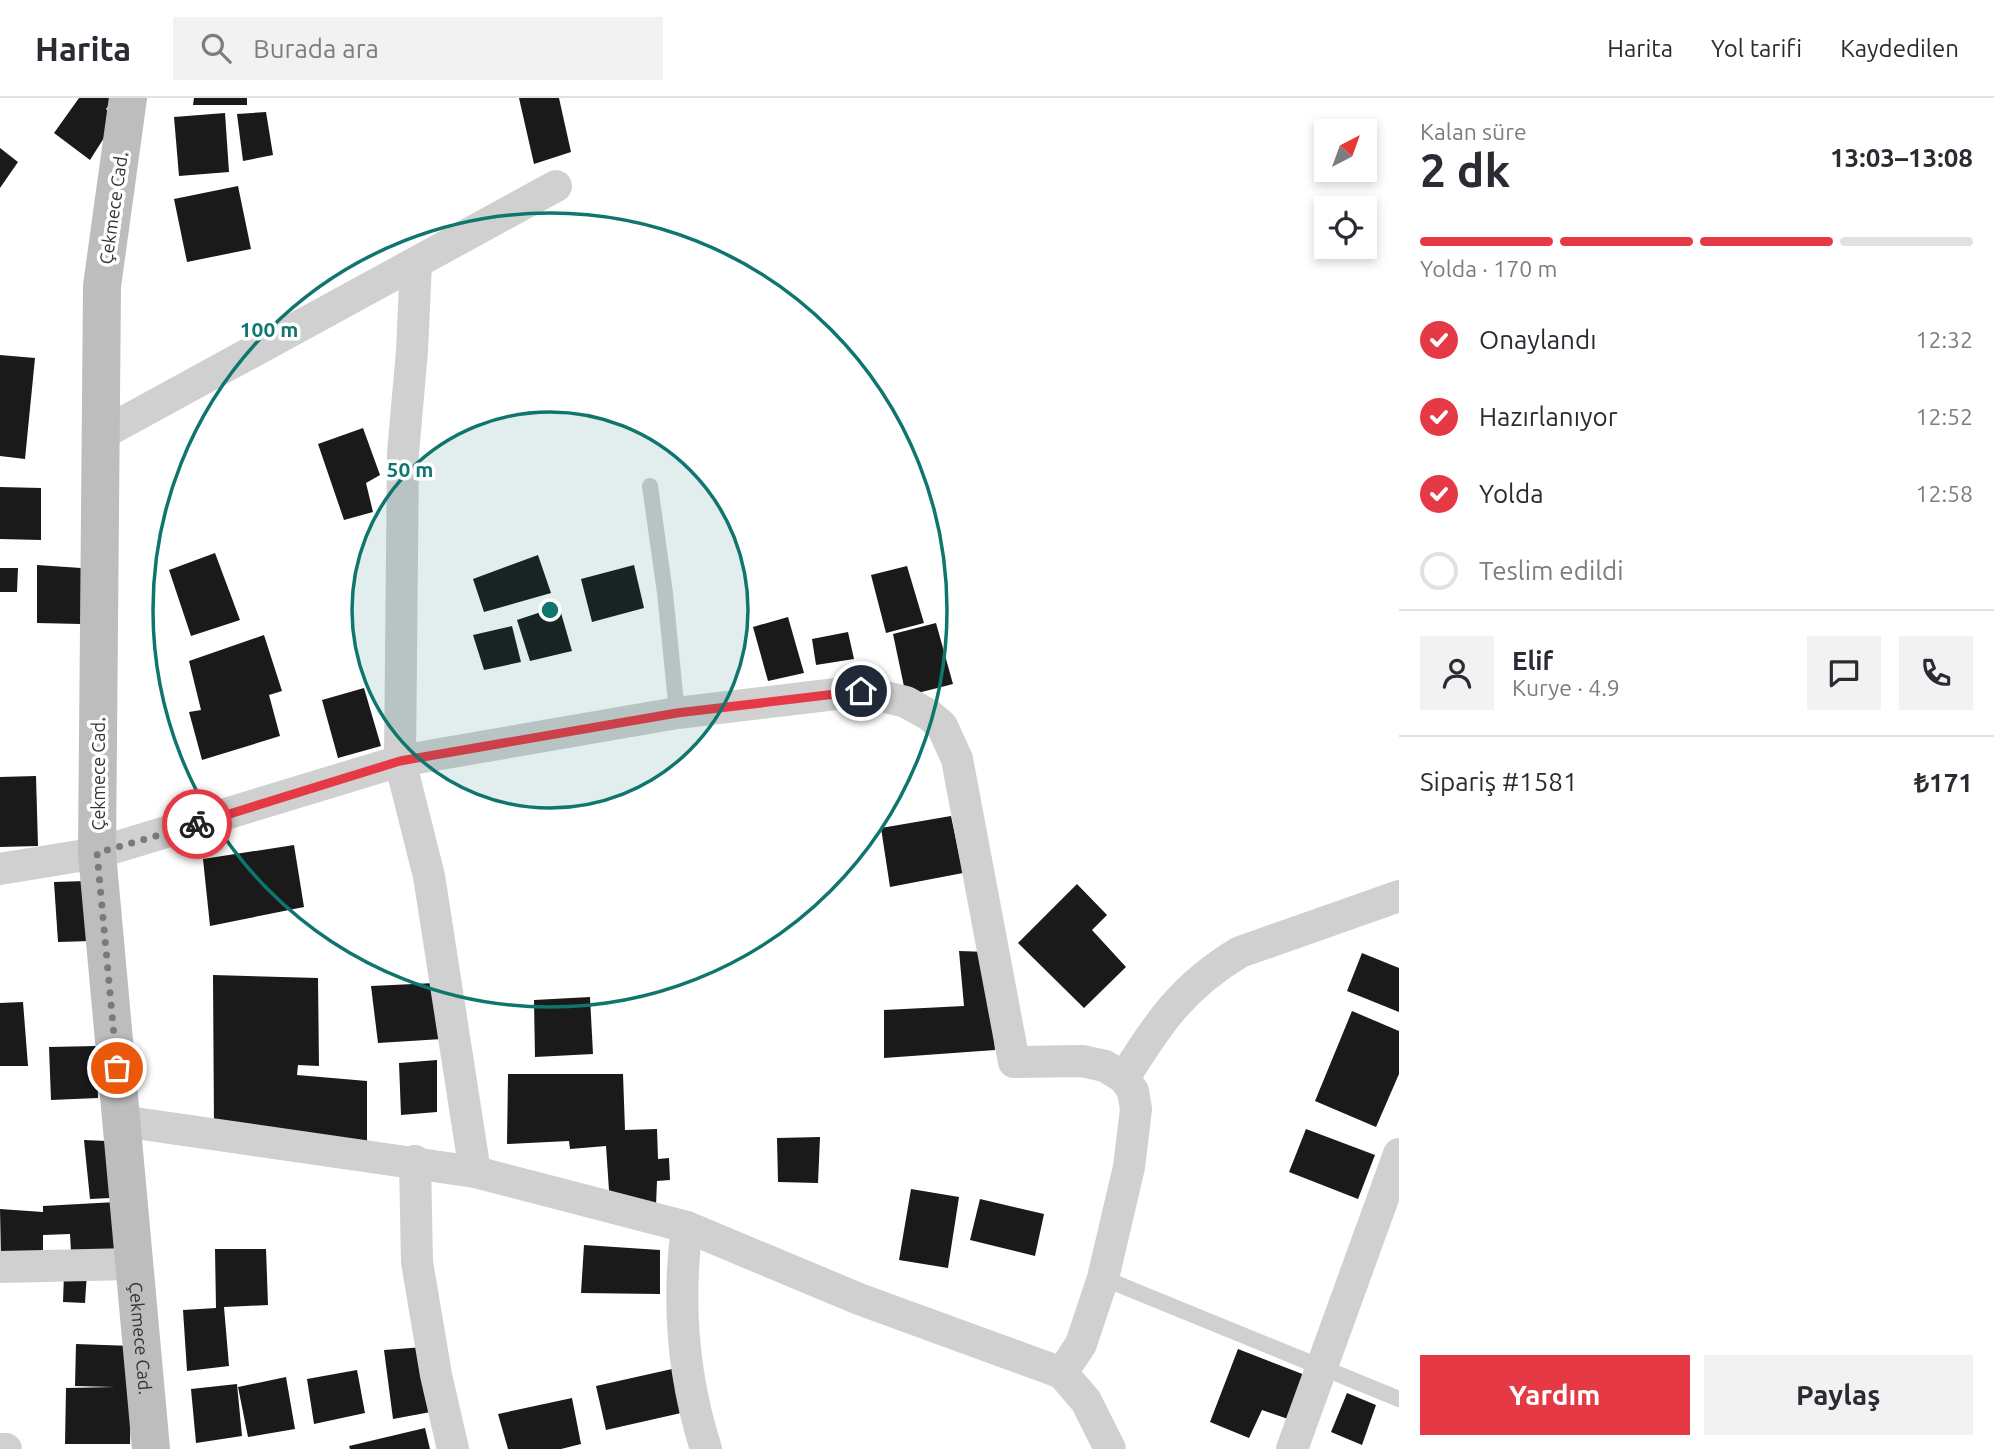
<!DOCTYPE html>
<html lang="tr">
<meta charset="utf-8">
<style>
body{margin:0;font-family:Ubuntu,sans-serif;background:#f2f2f3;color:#2b2b33;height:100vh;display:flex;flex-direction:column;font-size:26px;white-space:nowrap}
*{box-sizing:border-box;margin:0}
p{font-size:23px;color:#7c7c81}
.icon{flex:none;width:38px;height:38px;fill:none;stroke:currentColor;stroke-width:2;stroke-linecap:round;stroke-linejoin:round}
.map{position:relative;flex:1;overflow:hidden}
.side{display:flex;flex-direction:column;background:#fff;width:595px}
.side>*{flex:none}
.needle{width:46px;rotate:41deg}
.fabs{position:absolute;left:1314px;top:21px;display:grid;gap:14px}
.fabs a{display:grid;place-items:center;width:63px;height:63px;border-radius:0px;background:#fff;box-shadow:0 4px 10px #0003;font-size:35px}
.pin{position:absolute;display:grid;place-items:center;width:60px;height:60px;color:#fff;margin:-30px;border:4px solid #fff;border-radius:50%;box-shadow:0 2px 7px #0007}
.courier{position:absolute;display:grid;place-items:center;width:70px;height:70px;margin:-35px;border:5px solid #e63946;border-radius:50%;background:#fff;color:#222;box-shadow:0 2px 9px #0007}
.overview em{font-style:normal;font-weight:700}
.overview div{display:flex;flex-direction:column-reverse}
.overview{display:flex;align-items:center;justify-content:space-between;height:119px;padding:0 21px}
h1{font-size:46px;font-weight:700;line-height:52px}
.bar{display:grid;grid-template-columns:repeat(4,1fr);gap:10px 7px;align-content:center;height:84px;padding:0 21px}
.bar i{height:9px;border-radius:5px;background:#e1e1e2}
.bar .active{background:#e63946}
.bar p{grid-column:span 4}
.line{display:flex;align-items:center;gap:18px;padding:0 21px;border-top:2px solid #e1e1e2}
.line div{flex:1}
.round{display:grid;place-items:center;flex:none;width:74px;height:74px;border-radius:0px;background:#f2f2f3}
ol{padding:0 21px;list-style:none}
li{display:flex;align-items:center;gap:21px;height:77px}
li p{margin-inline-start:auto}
li .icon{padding:7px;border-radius:50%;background:#e63946;color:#fff;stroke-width:4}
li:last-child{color:#7c7c81}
li i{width:38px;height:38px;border:4px solid #e1e1e2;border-radius:50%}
.primary-button{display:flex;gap:14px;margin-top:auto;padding:14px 21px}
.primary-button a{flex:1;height:80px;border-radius:0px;background:#e63946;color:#fff;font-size:28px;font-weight:700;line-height:80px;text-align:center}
.primary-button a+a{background:#f2f2f3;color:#2b2b33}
header{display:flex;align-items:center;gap:42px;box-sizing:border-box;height:98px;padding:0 35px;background:#fff;border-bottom:2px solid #e1e1e2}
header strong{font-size:33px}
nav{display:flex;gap:38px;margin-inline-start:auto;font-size:24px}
.search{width:490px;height:63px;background:#f2f2f3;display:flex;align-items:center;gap:18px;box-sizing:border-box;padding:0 24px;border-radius:0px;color:#7c7c81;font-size:26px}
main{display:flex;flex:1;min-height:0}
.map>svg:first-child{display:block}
</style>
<header>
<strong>Harita</strong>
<div class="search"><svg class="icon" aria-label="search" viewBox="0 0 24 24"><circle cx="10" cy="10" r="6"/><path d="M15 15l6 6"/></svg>Burada ara</div>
<nav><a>Harita</a><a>Yol tarifi</a><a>Kaydedilen</a></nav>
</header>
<main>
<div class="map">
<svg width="1399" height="1351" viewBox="0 0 1399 1351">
<rect width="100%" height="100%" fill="#fff"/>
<!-- building -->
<g fill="#1a1a1a">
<polygon points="79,0 114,0 106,11 116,21 90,62 54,35"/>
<polygon points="194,0 247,0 247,7 193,7"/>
<polygon points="519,0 559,0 571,54 534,66"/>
<polygon points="266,14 273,57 243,63 237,16"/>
<polygon points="225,15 229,74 179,78 174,19"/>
<polygon points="0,50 18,64 0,90"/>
<polygon points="238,88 251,151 187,164 174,101"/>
<polygon points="0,257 35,260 25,361 0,358"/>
<polygon points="363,330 380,377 366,385 373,414 344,422 318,346"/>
<polygon points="0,389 41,390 41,442 0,441"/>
<polygon points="215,455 240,522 191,538 169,472"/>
<polygon points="538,457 551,495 484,514 473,481"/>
<polygon points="37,467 81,470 81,526 37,525"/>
<polygon points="634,467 644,510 592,524 581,481"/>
<polygon points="907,468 924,525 886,535 871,477"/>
<polygon points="0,470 18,470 17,494 0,494"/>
<polygon points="559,508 572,553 530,563 517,522"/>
<polygon points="788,519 804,575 768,583 753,529"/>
<polygon points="936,525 953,586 906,598 893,536"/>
<polygon points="512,528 521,564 484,572 473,537"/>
<polygon points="848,534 854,561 816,567 812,541"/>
<polygon points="264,537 282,593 269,597 280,638 202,662 189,614 201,612 189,563"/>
<polygon points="364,590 381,648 338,660 322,602"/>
<polygon points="36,678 38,748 0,749 0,679"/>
<polygon points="951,718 963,775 890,789 881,730"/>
<polygon points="294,747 304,809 210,828 203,761"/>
<polygon points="86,783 91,843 58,844 54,784"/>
<polygon points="1077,786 1107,817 1092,832 1126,869 1084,910 1018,845"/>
<polygon points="959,853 988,854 995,952 884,960 884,912 964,908"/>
<polygon points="1362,855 1399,870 1399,914 1347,893"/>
<polygon points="213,877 318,880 319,968 298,967 297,977 367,983 367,1053 214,1029"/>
<polygon points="435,885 442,941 378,945 371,888"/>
<polygon points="590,899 593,956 535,959 534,902"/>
<polygon points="23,904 28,968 0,968 0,905"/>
<polygon points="1352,913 1399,933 1399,976 1376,1029 1315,1003"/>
<polygon points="97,948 98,1000 51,1002 49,949"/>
<polygon points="437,962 437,1014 401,1017 399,965"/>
<polygon points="508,976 623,976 625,1032 657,1031 658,1061 669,1060 670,1082 657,1083 656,1108 610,1107 606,1048 570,1051 569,1043 507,1046"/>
<polygon points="1306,1031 1375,1057 1358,1101 1289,1074"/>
<polygon points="820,1039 818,1085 778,1084 777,1040"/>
<polygon points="84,1042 107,1043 110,1100 90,1101"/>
<polygon points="911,1091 959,1099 948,1170 899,1162"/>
<polygon points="980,1101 1044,1116 1035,1158 970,1142"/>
<polygon points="116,1104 119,1152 71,1154 70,1136 43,1137 43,1162 1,1162 0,1111 43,1114 43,1108"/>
<polygon points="584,1147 660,1152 660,1196 581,1195"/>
<polygon points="215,1151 266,1151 268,1207 224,1209 229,1268 187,1273 183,1212 216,1210"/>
<polygon points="87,1174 85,1205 63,1204 64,1176"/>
<polygon points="76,1246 132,1248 130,1346 65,1346 66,1290 115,1289 75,1288"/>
<polygon points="424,1249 436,1313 393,1321 384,1252"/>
<polygon points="1238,1251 1305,1277 1288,1321 1262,1312 1249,1340 1210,1324"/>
<polygon points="672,1271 681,1315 606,1332 596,1288"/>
<polygon points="357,1272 365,1315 314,1326 307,1281"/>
<polygon points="286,1279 295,1331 248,1339 238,1289"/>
<polygon points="237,1286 242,1338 196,1345 191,1291"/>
<polygon points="1347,1295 1376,1307 1362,1347 1331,1334"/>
<polygon points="572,1300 581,1346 561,1351 508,1351 498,1316"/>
<polygon points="425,1330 430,1351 350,1351 349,1348"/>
</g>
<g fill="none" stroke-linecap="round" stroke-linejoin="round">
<!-- lane -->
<g stroke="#d0d0d0" stroke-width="16">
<polyline points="650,388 665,495 677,615"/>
<polyline points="1103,1180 1399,1301"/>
</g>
<!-- street -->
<g stroke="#d0d0d0" stroke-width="32">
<polyline points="416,165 412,253 403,355 400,663 429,778 475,1074"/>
<polyline points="100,337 556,88"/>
<polyline points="0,771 97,755 400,663 677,615 861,593 906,604 929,617 942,628 957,661 1014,964 1082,963 1105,968 1124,980 1133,993 1136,1011 1129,1069 1103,1180 1081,1246 1062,1275"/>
<path d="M1124,980C1158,925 1183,888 1240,854L1399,798"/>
<polyline points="121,1023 475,1074 687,1129 859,1201 1062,1275 1086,1303 1110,1351"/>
<polyline points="415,1063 417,1164 436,1277 453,1351"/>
<path d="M687,1129C677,1204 683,1279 706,1351"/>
<polyline points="0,1169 132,1166"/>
<polyline points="0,1351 6,1351"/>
<polyline points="1292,1351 1399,1056"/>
</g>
<!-- secondary -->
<path stroke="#bdbdbd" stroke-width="38" id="s1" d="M128,0L102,188L97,755L151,1351"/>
</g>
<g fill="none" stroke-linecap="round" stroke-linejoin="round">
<!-- done -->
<polyline stroke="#7a7a7a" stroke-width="7" stroke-dasharray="0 12.6" points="117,970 97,755 197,726"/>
<!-- route -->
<polyline stroke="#e63946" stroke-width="9" points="197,726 400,663 677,615 861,593"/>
</g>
<!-- distance rings -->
<circle cx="550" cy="512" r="198" fill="#0f766e" fill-opacity=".12"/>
<g fill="none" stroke="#0f766e" stroke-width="3.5">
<circle cx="550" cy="512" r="198"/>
<circle cx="550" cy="512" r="397"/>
</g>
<g text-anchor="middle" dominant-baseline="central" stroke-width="7" stroke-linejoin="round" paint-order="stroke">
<!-- street labels -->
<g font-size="18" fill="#333" stroke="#fff">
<text transform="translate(113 110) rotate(-82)">Çekmece Cad.</text>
<text transform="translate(98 676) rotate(-90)">Çekmece Cad.</text>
<text stroke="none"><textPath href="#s1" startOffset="1244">Çekmece Cad.</textPath></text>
</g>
</g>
<circle cx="550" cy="512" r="10" fill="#0f766e" stroke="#fff" stroke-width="3.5"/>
<g font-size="21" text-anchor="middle" font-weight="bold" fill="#0f766e" stroke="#fff" stroke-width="7" stroke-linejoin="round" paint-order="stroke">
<text x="269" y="239">100 m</text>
<text x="410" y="379">50 m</text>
</g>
</svg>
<div class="fabs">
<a><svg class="needle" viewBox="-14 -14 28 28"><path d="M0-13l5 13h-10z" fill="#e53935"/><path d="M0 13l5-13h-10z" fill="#7c7c81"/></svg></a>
<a><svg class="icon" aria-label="locate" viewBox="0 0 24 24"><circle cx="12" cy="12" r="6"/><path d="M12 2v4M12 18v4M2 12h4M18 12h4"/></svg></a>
</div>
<div class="pin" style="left:117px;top:970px;background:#ea580c"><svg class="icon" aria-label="bag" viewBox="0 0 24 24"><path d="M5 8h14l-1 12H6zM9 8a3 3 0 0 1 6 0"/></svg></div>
<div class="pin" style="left:861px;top:593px;background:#1f2937"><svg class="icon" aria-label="home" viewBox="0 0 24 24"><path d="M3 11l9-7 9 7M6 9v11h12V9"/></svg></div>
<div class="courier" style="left:197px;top:726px"><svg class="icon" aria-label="bike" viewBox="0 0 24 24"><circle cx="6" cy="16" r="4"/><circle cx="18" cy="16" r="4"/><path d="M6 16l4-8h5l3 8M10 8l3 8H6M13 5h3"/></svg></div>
</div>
<section class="side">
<div class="overview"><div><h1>2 dk</h1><p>Kalan süre</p></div><em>13:03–13:08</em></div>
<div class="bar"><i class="active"></i><i class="active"></i><i class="active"></i><i></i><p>Yolda · 170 m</p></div>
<ol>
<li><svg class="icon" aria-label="check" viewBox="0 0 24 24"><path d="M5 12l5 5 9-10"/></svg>Onaylandı<p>12:32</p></li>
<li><svg class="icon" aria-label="check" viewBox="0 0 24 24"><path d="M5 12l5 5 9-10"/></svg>Hazırlanıyor<p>12:52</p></li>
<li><svg class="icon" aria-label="check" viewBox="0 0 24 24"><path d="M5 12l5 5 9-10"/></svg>Yolda<p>12:58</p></li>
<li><i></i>Teslim edildi</li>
</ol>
<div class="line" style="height:126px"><a class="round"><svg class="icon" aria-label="person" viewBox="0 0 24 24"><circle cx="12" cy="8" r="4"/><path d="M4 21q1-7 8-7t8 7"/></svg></a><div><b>Elif</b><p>Kurye · 4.9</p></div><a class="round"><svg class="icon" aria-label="chat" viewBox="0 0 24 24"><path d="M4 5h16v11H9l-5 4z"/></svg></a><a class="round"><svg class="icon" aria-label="phone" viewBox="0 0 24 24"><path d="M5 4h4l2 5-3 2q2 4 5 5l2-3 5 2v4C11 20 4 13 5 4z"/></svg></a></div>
<div class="line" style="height:91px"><div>Sipariş #1581</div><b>₺171</b></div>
<div class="primary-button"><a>Yardım</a><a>Paylaş</a></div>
</section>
</main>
